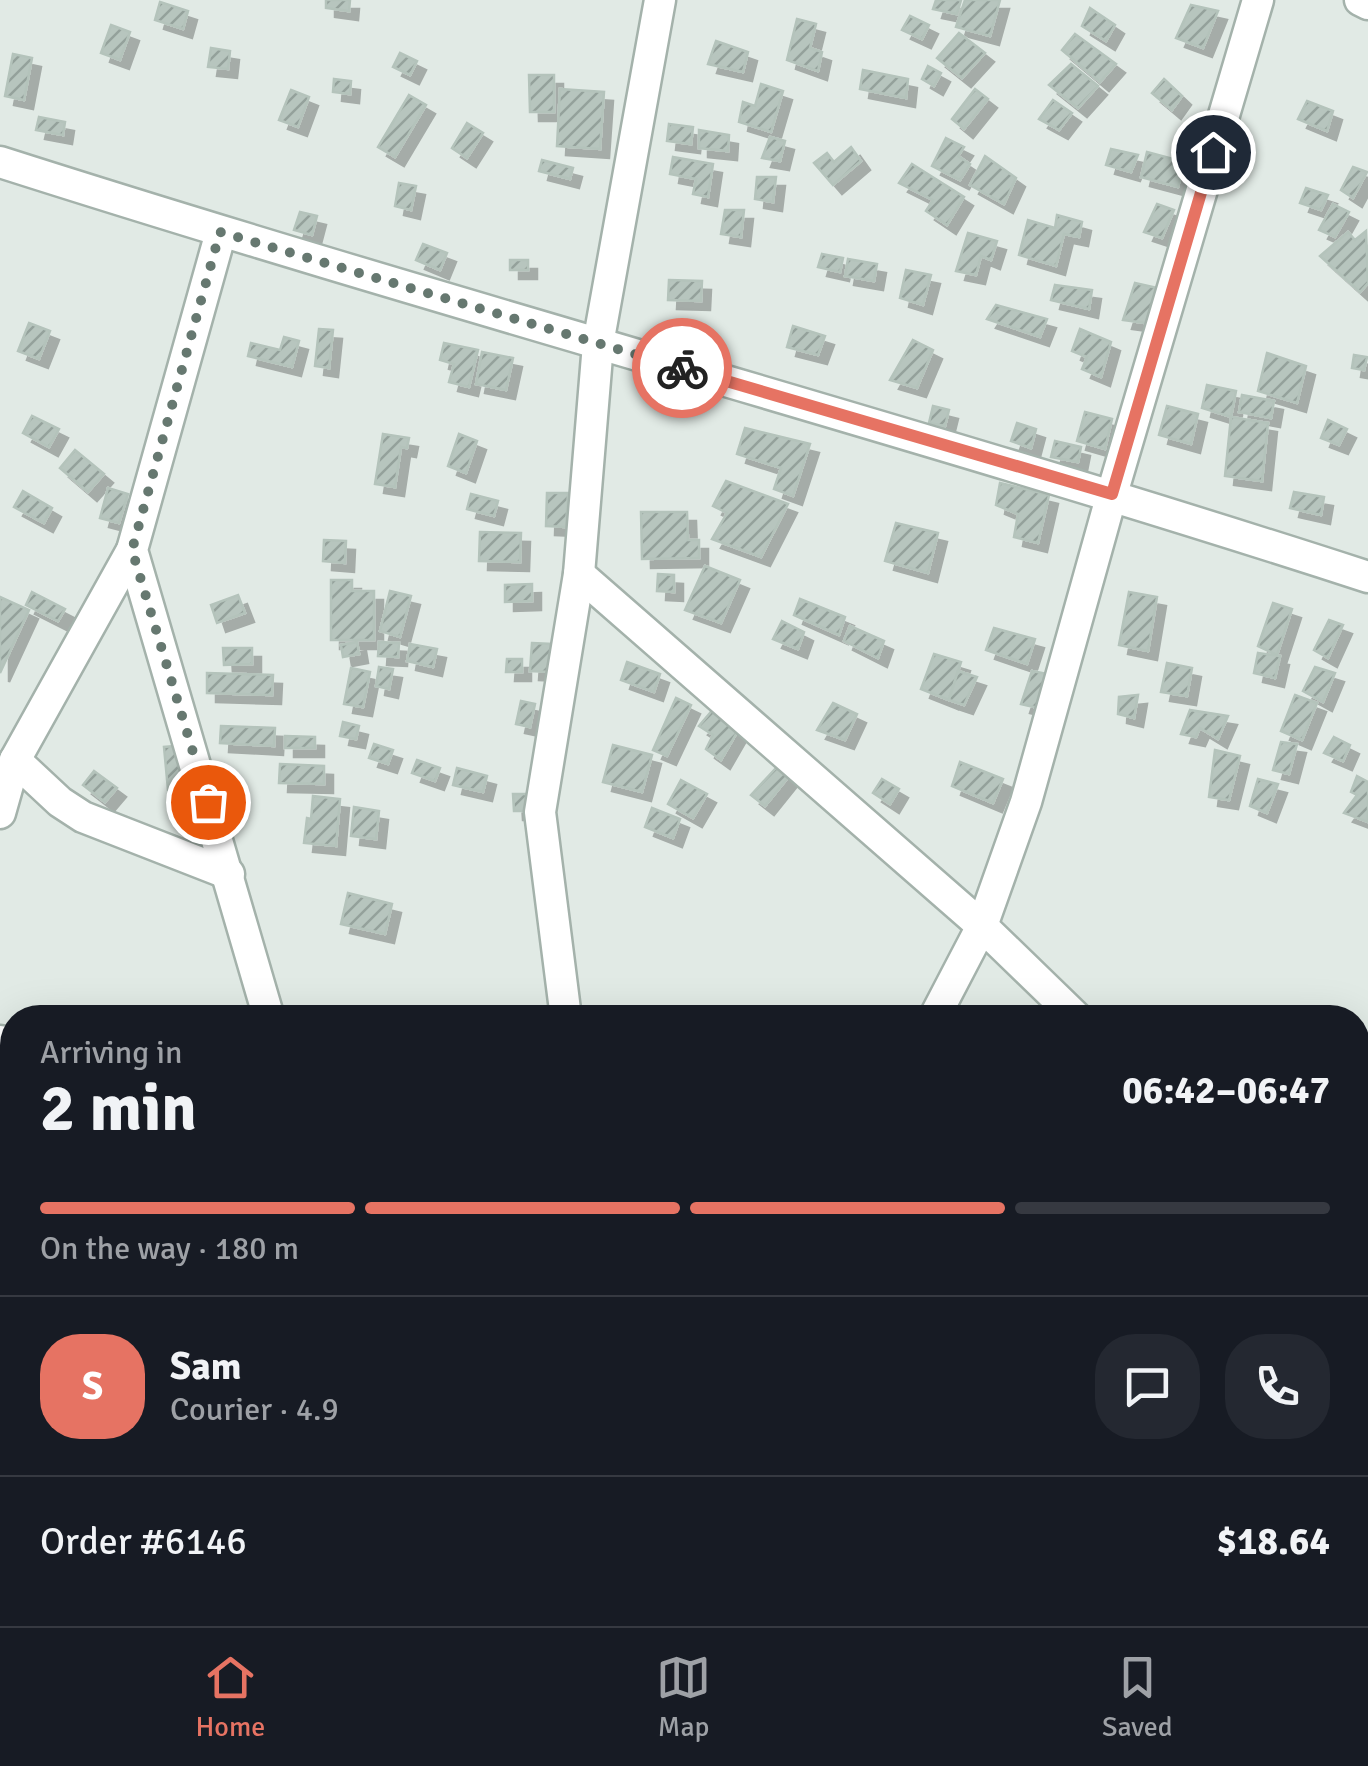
<!DOCTYPE html>
<meta charset="utf-8">
<style>
body{margin:0;font-family:Signika,sans-serif;background:#242831;color:#f1f3f6;height:100vh;display:flex;flex-direction:column;font-size:38px;white-space:nowrap}
*{box-sizing:border-box;margin:0}
p{font-size:32px;color:#9ea1a6}
.icon{flex:none;width:55px;height:55px;fill:none;stroke:currentColor;stroke-width:2;stroke-linecap:round;stroke-linejoin:round}
.map{position:relative;flex:1;overflow:hidden}
.details{position:absolute;left:0px;top:1005px;width:1370px;height:622px;display:flex;flex-direction:column;background:#171b24;border-radius:40px 40px 0 0;box-shadow:0 10px 40px #0002}
.details>*{flex:none}
.pin{position:absolute;display:grid;place-items:center;width:85px;height:85px;color:#fff;margin:-42px;border:5px solid #fff;border-radius:50%;box-shadow:0 2px 10px #0007}
.courier{position:absolute;display:grid;place-items:center;width:100px;height:100px;margin:-50px;border:8px solid #e67363;border-radius:50%;background:#fff;color:#222;box-shadow:0 2px 12px #0007}
.head em{font-style:normal;font-weight:800}
.head div{display:flex;flex-direction:column-reverse}
.head{display:flex;align-items:center;justify-content:space-between;height:170px;padding:0 40px}
h1{font-size:65px;font-weight:800;line-height:75px}
.bar{display:grid;grid-template-columns:repeat(4,1fr);gap:15px 10px;align-content:center;height:120px;padding:0 40px}
.bar i{height:12px;border-radius:8px;background:#363941}
.bar .current{background:#e67363}
.bar p{grid-column:span 4}
.line{display:flex;align-items:center;gap:25px;padding:0 40px;border-top:2px solid #363941}
.line div{flex:1}
.round{display:grid;place-items:center;flex:none;width:105px;height:105px;border-radius:40px;background:#242831}
.tabs{display:flex;justify-content:space-around;align-items:center;height:140px;border-top:2px solid #363941;background:#171b24;font-size:28px;color:#9ea1a6}
.tabs a{display:grid;justify-items:center;gap:5px}
.tabs .current{color:#e67363}
.map>svg:first-child{display:block}
</style>
<div class="map">
<svg width="1368" height="1626" viewBox="0 0 1368 1626">
<defs>
<pattern id="building-hatch" width="6" height="6" patternUnits="userSpaceOnUse" patternTransform="scale(2.5)"><rect width="6" height="6" fill="#b7c5be"/><path d="M-1 1l2-2M0 6l6-6M5 7l2-2" fill="none" stroke="#94a19b"/></pattern>
<filter id="shadow"><feDropShadow dx="9" dy="9" stdDeviation="0" flood-color="#0004"/></filter>
</defs>
<rect width="100%" height="100%" fill="#e1eae5"/>
<!-- building -->
<g fill="url(#building-hatch)" stroke="#b4c3bb" stroke-width="2.5" filter="url(#shadow)">
<polygon points="326,0 350,0 349,11 326,8"/>
<polygon points="936,0 961,0 957,14 933,9"/>
<polygon points="965,0 1000,0 990,36 956,27"/>
<polygon points="160,2 188,11 183,29 155,20"/>
<polygon points="1191,5 1218,11 1203,48 1176,38"/>
<polygon points="1090,8 1115,25 1106,41 1082,26"/>
<polygon points="910,16 929,25 922,39 902,30"/>
<polygon points="797,19 816,24 810,48 822,52 818,71 787,60"/>
<polygon points="111,25 130,32 120,60 101,53"/>
<polygon points="959,33 985,53 962,78 937,58"/>
<polygon points="1075,34 1116,64 1100,82 1062,50"/>
<polygon points="716,41 748,52 743,72 708,64"/>
<polygon points="211,48 230,51 228,69 208,67"/>
<polygon points="400,53 417,61 410,75 393,67"/>
<polygon points="13,54 32,58 24,100 5,96"/>
<polygon points="1071,64 1098,86 1078,108 1049,85"/>
<polygon points="928,66 941,73 934,86 922,79"/>
<polygon points="863,70 908,79 906,98 860,89"/>
<polygon points="529,75 554,75 554,112 530,112"/>
<polygon points="334,79 351,81 350,94 333,92"/>
<polygon points="1164,79 1182,96 1172,110 1152,93"/>
<polygon points="761,84 783,91 771,132 739,122 743,102 755,106"/>
<polygon points="560,89 604,92 600,149 557,146"/>
<polygon points="975,89 988,99 964,129 952,119"/>
<polygon points="291,90 309,97 298,127 279,120"/>
<polygon points="409,95 426,105 395,157 378,147"/>
<polygon points="1053,100 1072,113 1059,130 1039,119"/>
<polygon points="1307,101 1333,111 1327,131 1298,119"/>
<polygon points="39,117 65,122 63,135 36,130"/>
<polygon points="467,123 483,133 467,158 452,148"/>
<polygon points="669,124 693,127 691,144 667,141"/>
<polygon points="699,130 729,135 728,151 699,148"/>
<polygon points="770,137 785,141 780,161 762,158"/>
<polygon points="946,138 964,147 958,156 970,164 960,180 932,166"/>
<polygon points="851,147 861,161 833,185 814,163 827,153 834,162"/>
<polygon points="1111,149 1138,155 1131,172 1106,165"/>
<polygon points="1147,152 1184,162 1178,187 1141,177"/>
<polygon points="985,156 1016,178 1004,204 970,185"/>
<polygon points="673,157 713,164 708,197 693,194 696,179 670,174"/>
<polygon points="542,160 573,168 570,179 539,171"/>
<polygon points="912,164 964,197 947,225 926,211 933,200 899,183"/>
<polygon points="1353,167 1367,172 1353,198 1341,190"/>
<polygon points="757,177 776,177 773,202 755,199"/>
<polygon points="399,183 416,186 411,210 395,206"/>
<polygon points="1306,188 1328,195 1321,210 1300,203"/>
<polygon points="1157,204 1174,210 1162,238 1144,232"/>
<polygon points="1333,204 1349,212 1335,237 1319,230"/>
<polygon points="725,210 744,210 741,237 721,234"/>
<polygon points="300,212 317,216 312,235 294,230"/>
<polygon points="1057,215 1082,222 1079,237 1064,234 1056,266 1019,255 1028,220 1055,228"/>
<polygon points="1366,231 1368,283 1360,292 1320,256 1348,232 1355,240"/>
<polygon points="968,233 997,241 991,260 981,256 976,275 956,271"/>
<polygon points="423,244 447,253 440,270 416,260"/>
<polygon points="822,254 843,258 840,272 818,267"/>
<polygon points="848,259 877,264 874,281 845,276"/>
<rect x="510" y="260" width="18" height="10"/>
<polygon points="906,270 931,275 923,305 900,298"/>
<polygon points="669,280 702,281 701,301 668,300"/>
<polygon points="1135,283 1157,288 1146,323 1123,320"/>
<polygon points="1055,285 1092,290 1089,309 1051,300"/>
<polygon points="996,305 1047,319 1040,337 987,319"/>
<polygon points="29,323 50,331 39,359 18,351"/>
<polygon points="793,326 825,336 818,355 787,347"/>
<polygon points="319,329 333,330 329,368 315,366"/>
<polygon points="1080,329 1111,342 1101,377 1082,369 1087,357 1072,351"/>
<polygon points="284,337 299,341 292,367 248,356 251,343 280,350"/>
<polygon points="913,340 933,350 917,388 890,380"/>
<polygon points="444,343 478,350 469,387 449,382 454,364 440,360"/>
<polygon points="482,352 513,358 506,390 476,384"/>
<polygon points="1267,353 1306,366 1297,403 1258,391"/>
<polygon points="1354,355 1367,357 1364,370 1352,368"/>
<polygon points="1207,385 1236,391 1231,417 1202,408"/>
<polygon points="1242,395 1274,401 1271,418 1239,412"/>
<polygon points="933,406 949,410 945,426 929,423"/>
<polygon points="1167,406 1198,414 1191,444 1159,435"/>
<polygon points="1085,412 1112,419 1105,449 1077,441"/>
<polygon points="32,416 59,429 49,447 23,433"/>
<polygon points="1231,417 1268,423 1262,481 1225,476"/>
<polygon points="1328,420 1347,429 1339,445 1321,438"/>
<polygon points="1017,423 1036,429 1031,448 1011,441"/>
<polygon points="745,428 810,444 793,496 774,489 781,468 737,454"/>
<polygon points="383,434 409,438 407,448 401,447 395,487 375,484"/>
<polygon points="459,434 477,441 466,473 448,466"/>
<polygon points="1055,441 1081,447 1078,462 1051,457"/>
<polygon points="75,450 104,474 88,492 60,468"/>
<polygon points="726,481 788,504 761,557 712,539 727,513 713,506"/>
<polygon points="1000,483 1049,495 1038,543 1014,537 1018,514 996,505"/>
<polygon points="108,488 128,494 119,523 100,518"/>
<polygon points="23,491 52,508 44,523 14,507"/>
<polygon points="1294,492 1324,497 1321,515 1290,508"/>
<polygon points="547,493 568,493 566,527 546,526"/>
<polygon points="471,494 498,501 494,516 467,509"/>
<polygon points="641,512 687,512 688,540 699,540 699,558 642,559"/>
<polygon points="896,523 938,533 928,573 885,561"/>
<polygon points="480,532 521,533 520,562 479,561"/>
<polygon points="324,540 346,541 345,563 323,561"/>
<polygon points="705,566 740,580 721,623 685,610"/>
<polygon points="658,574 674,575 674,592 657,591"/>
<polygon points="331,580 352,580 352,591 374,591 374,640 331,640"/>
<polygon points="532,584 532,601 505,602 505,585"/>
<polygon points="390,591 411,596 400,637 380,631"/>
<polygon points="32,592 65,609 58,621 26,605"/>
<polygon points="1129,592 1157,597 1148,651 1119,645"/>
<polygon points="238,595 245,613 217,623 211,605"/>
<polygon points="0,597 29,610 0,673"/>
<polygon points="800,599 845,617 839,635 794,615"/>
<polygon points="1273,603 1292,609 1277,655 1258,646"/>
<polygon points="1329,620 1343,625 1328,658 1314,650"/>
<polygon points="782,621 804,632 798,649 773,639"/>
<polygon points="850,626 884,641 878,658 844,641"/>
<polygon points="994,628 1035,639 1027,664 986,650"/>
<polygon points="357,642 359,654 343,657 341,645"/>
<polygon points="379,642 399,643 398,657 378,656"/>
<polygon points="532,643 552,644 551,672 530,671"/>
<polygon points="410,644 437,649 433,667 407,661"/>
<polygon points="223,648 252,648 252,664 224,665"/>
<polygon points="1258,653 1280,656 1275,678 1254,673"/>
<polygon points="934,654 961,662 949,700 921,689"/>
<polygon points="507,659 522,659 522,672 506,672"/>
<polygon points="627,662 660,674 654,692 621,680"/>
<polygon points="1167,663 1192,668 1187,696 1161,692"/>
<polygon points="379,667 393,669 389,689 376,686"/>
<polygon points="1315,667 1335,673 1323,702 1303,691"/>
<polygon points="351,668 370,672 363,707 344,704"/>
<polygon points="958,671 977,677 964,705 949,700"/>
<polygon points="1032,671 1057,676 1047,710 1021,704"/>
<polygon points="207,673 273,675 272,695 207,693"/>
<polygon points="1138,695 1134,718 1118,714 1119,697"/>
<polygon points="1295,695 1317,703 1302,740 1281,731"/>
<polygon points="676,698 691,705 667,756 653,750"/>
<polygon points="521,701 535,704 530,727 516,724"/>
<polygon points="833,703 857,714 845,740 817,730"/>
<polygon points="715,707 740,727 721,760 706,749 713,735 699,726"/>
<polygon points="1190,710 1228,716 1218,739 1200,728 1196,737 1181,734"/>
<polygon points="343,722 359,726 356,739 340,736"/>
<polygon points="221,726 275,728 274,746 220,743"/>
<polygon points="285,736 315,737 315,748 285,748"/>
<polygon points="1334,737 1350,745 1343,761 1324,753"/>
<polygon points="1281,742 1297,744 1289,774 1273,770"/>
<polygon points="374,744 393,750 388,764 369,758"/>
<polygon points="186,745 189,788 168,790 164,747"/>
<polygon points="613,745 652,755 642,792 603,782"/>
<polygon points="1215,750 1240,756 1229,800 1209,797"/>
<polygon points="417,760 440,768 435,781 412,773"/>
<polygon points="960,762 1003,779 993,803 952,786"/>
<polygon points="280,764 324,766 324,784 279,783"/>
<polygon points="457,768 487,776 483,792 453,785"/>
<polygon points="776,768 790,775 765,806 751,795"/>
<polygon points="94,771 117,788 105,802 83,785"/>
<polygon points="1357,776 1368,782 1368,822 1344,813 1357,795 1351,792"/>
<polygon points="882,779 899,789 890,804 873,793"/>
<polygon points="1258,779 1278,784 1267,813 1250,806"/>
<polygon points="681,780 707,794 693,818 668,804"/>
<polygon points="513,794 526,794 527,811 514,811"/>
<polygon points="313,796 340,799 336,846 304,843 307,818 311,819"/>
<polygon points="354,807 379,811 376,839 351,836"/>
<polygon points="652,808 680,819 673,838 645,827"/>
<polygon points="348,893 392,904 385,934 341,924"/>
<polygon points="0,1067 12,1068 12,1088 0,1086"/>
<polygon points="0,1338 12,1342 12,1387 0,1383"/>
<polygon points="1360,1419 1368,1423 1366,1442 1358,1439"/>
<polygon points="0,1575 12,1575 12,1592 0,1593"/>
<polygon points="755,1615 774,1615 772,1626 754,1626"/>
</g>
<g fill="none" stroke-linecap="round" stroke-linejoin="round">
<defs>
<g id="street">
<polyline points="1360,0 1368,4"/>
<path d="M0,162C454,307 915,430 1368,577"/>
<polyline points="221,232 132,550 269,1018"/>
<polyline points="579,574 982,926 1077,1018"/>
<polyline points="15,760 60,802 83,817 229,874"/>
<polyline points="0,813 15,760 132,550"/>
<polyline points="566,1018 540,812 579,574 598,344 660,0"/>
<polyline points="934,1018 982,926 1026,802 1112,494 1258,0"/>
<polyline points="0,1041 12,1043"/>
<polyline points="1358,1263 1368,1236"/>
<polyline points="1358,1289 1368,1298"/>
<polyline points="581,1615 582,1626"/>
<polyline points="261,1626 264,1615"/>
<polyline points="803,1626 804,1615"/>
<polyline points="1240,1626 1243,1615"/>
</g>
</defs>
<!-- street casing -->
<use href="#street" stroke="#a4b2ab" stroke-width="35"/>
<!-- street -->
<use href="#street" stroke="#fff" stroke-width="30"/>
</g>
<g fill="none" stroke-linecap="round" stroke-linejoin="round">
<!-- done -->
<polyline stroke="#667870" stroke-width="10" stroke-dasharray="0 18" points="208,802 132,550 220,232 682,368"/>
<!-- route -->
<polyline stroke="#e67363" stroke-width="12" points="682,368 1112,494 1213,152"/>
</g>
</svg>
<div class="pin" style="left:208px;top:802px;background:#ea580c"><svg class="icon" aria-label="bag" viewBox="0 0 24 24"><path d="M5 8h14l-1 12H6zM9 8a3 3 0 0 1 6 0"/></svg></div>
<div class="pin" style="left:1213px;top:152px;background:#1f2937"><svg class="icon" aria-label="home" viewBox="0 0 24 24"><path d="M3 11l9-7 9 7M6 9v11h12V9"/></svg></div>
<div class="courier" style="left:682px;top:368px"><svg class="icon" aria-label="bike" viewBox="0 0 24 24"><circle cx="6" cy="16" r="4"/><circle cx="18" cy="16" r="4"/><path d="M6 16l4-8h5l3 8M10 8l3 8H6M13 5h3"/></svg></div>
<section class="details">
<div class="head"><div><h1>2 min</h1><p>Arriving in</p></div><em>06:42–06:47</em></div>
<div class="bar"><i class="current"></i><i class="current"></i><i class="current"></i><i></i><p>On the way · 180 m</p></div>
<div class="line" style="height:180px"><b class="round" style="background:#e67363;color:#fff">S</b><div><b>Sam</b><p>Courier · 4.9</p></div><a class="round"><svg class="icon" aria-label="chat" viewBox="0 0 24 24"><path d="M4 5h16v11H9l-5 4z"/></svg></a><a class="round"><svg class="icon" aria-label="phone" viewBox="0 0 24 24"><path d="M5 4h4l2 5-3 2q2 4 5 5l2-3 5 2v4C11 20 4 13 5 4z"/></svg></a></div>
<div class="line" style="height:130px"><div>Order #6146</div><b>$18.64</b></div>
</section>
</div>
<nav class="tabs">
<a class="current"><svg class="icon" aria-label="home" viewBox="0 0 24 24"><path d="M3 11l9-7 9 7M6 9v11h12V9"/></svg>Home</a>
<a><svg class="icon" aria-label="map" viewBox="0 0 24 24"><path d="M3 6l6-2 6 2 6-2v14l-6 2-6-2-6 2zM9 4v14M15 6v14"/></svg>Map</a>
<a><svg class="icon" aria-label="saved" viewBox="0 0 24 24"><path d="M7 4h10v16l-5-4-5 4z"/></svg>Saved</a>
</nav>
